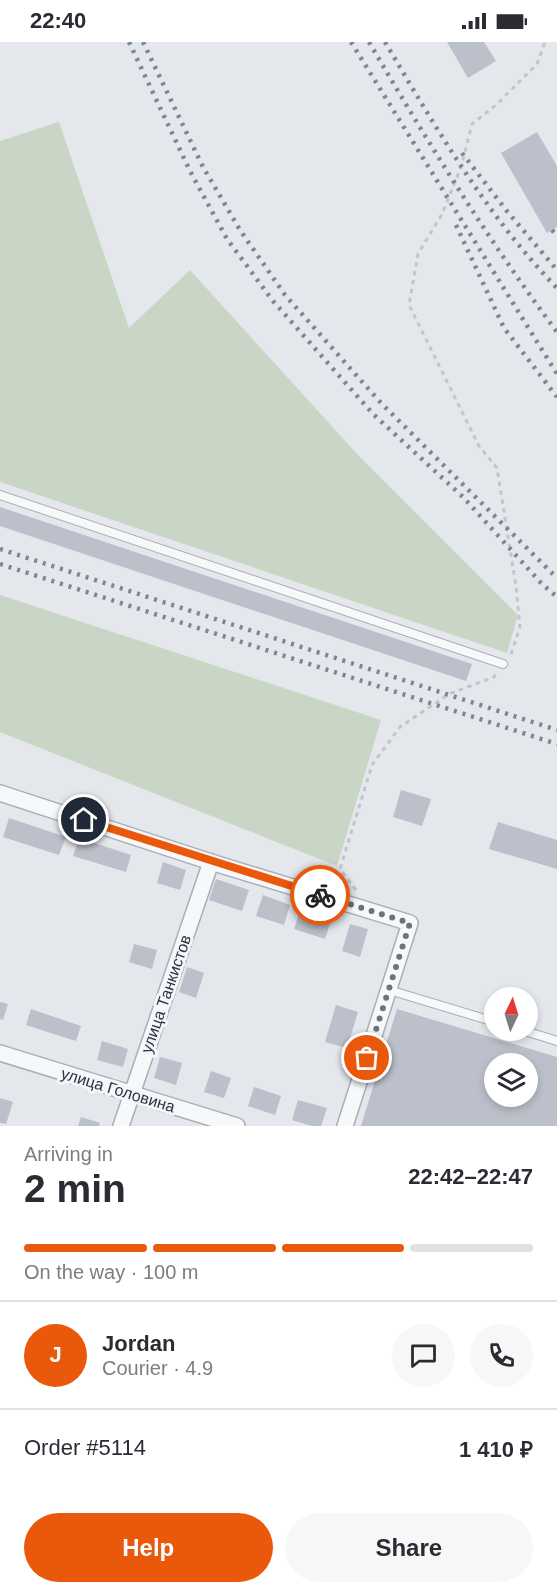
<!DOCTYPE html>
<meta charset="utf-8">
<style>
body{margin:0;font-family:Helvetica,sans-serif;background:#f7f7f7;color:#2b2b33;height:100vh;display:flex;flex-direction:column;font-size:22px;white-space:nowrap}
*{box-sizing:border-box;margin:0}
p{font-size:20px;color:#7c7c81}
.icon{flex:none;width:33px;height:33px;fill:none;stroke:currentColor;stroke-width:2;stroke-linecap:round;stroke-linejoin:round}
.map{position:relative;height:1084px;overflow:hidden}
.side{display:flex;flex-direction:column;background:#fff;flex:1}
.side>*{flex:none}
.needle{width:39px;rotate:4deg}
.buttons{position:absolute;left:484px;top:945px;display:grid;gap:12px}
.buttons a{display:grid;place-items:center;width:54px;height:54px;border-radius:50%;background:#fff;box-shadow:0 3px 9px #0003;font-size:30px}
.pin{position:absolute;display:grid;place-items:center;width:51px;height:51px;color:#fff;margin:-26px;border:3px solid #fff;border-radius:50%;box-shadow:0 2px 6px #0007}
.courier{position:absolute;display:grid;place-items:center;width:60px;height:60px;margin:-30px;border:4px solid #ea580c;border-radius:50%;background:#fff;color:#222;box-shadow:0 2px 8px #0007}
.overview em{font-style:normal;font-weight:700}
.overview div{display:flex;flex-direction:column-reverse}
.overview{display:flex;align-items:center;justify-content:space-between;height:102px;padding:0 24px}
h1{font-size:39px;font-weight:700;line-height:45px}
.bar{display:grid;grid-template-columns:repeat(4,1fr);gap:9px 6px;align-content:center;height:72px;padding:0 24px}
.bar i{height:8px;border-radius:4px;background:#e1e1e2}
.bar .selected{background:#ea580c}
.bar p{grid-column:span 4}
.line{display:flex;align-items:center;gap:15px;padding:0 24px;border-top:2px solid #e1e1e2}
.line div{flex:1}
.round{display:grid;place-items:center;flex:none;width:63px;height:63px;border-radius:32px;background:#f7f7f7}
.button{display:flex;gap:12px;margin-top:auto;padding:12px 24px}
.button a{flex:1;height:69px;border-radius:36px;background:#ea580c;color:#fff;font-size:24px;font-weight:700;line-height:69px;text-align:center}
.button a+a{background:#f7f7f7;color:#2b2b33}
.status{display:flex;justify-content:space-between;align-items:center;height:42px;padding:0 30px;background:#fff;direction:ltr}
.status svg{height:16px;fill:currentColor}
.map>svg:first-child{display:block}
</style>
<div class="status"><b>22:40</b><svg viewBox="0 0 49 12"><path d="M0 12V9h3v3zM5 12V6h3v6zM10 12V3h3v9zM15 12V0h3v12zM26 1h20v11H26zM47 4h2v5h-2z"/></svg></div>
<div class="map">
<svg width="557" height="1084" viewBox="0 0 557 1084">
<rect width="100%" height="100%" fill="#e4e7ec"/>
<!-- green -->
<g fill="#c9d6c5">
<polygon points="59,80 129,286 190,228 358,413 518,573 507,611 0,440 0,99"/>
<polygon points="0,553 381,678 337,824 0,690"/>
</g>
<!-- building -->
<g fill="#bbc0ca" fill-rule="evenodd">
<polygon points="447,0 484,0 496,19 468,36"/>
<polygon points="537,90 557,124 557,185 547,191 501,111"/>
<polygon points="0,465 472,622 466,639 0,484"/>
<polygon points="401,748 431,757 422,784 393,775"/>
<polygon points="9,776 66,795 59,813 3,795"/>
<polygon points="498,780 557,798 557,827 489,807"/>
<polygon points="79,796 131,813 126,830 73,814"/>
<polygon points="163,820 186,828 180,848 157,841"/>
<polygon points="216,837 249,848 242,869 209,858"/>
<polygon points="263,853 290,863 284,883 256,874"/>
<polygon points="301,865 332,876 325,897 294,887"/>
<polygon points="350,882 368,887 360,915 342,909"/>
<polygon points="134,902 157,908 152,927 129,920"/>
<polygon points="187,925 204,931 196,956 179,950"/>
<polygon points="0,960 8,962 3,978 0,977"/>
<polygon points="336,963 358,970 347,1006 325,1000"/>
<polygon points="31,967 81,984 76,999 26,983"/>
<path d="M397,967L557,1015V1084H361ZM495,1022H528V1054H495Z"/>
<polygon points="102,999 128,1007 123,1025 97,1018"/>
<polygon points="160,1015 182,1021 176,1043 154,1036"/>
<polygon points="211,1029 231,1036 224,1056 204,1050"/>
<polygon points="254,1045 281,1054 275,1073 248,1064"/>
<polygon points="0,1056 13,1060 6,1082 0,1081"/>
<polygon points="298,1058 327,1066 321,1084 312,1084 292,1078"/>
<polygon points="81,1075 100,1081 99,1084 78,1084"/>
</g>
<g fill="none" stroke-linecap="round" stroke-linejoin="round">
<defs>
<g id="lane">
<polyline points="0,453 503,622"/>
<polyline points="389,948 495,980"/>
<polyline points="522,988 557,999"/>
</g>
<g id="street">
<polyline points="0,751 211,820 410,881 345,1084"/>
<polyline points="0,1011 237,1084"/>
<polyline points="121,1084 211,820"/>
</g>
</defs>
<!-- lane casing -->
<use href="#lane" stroke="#a9aeb7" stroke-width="10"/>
<!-- street casing -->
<use href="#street" stroke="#a9aeb7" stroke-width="18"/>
<!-- path -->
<g stroke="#c2c5cb" stroke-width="3" stroke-dasharray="4.5 4.5" stroke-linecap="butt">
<polyline points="511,612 520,585 516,544 497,426 479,404 409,263 418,212 442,172 461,125 472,82 496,63 537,22 545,0"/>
<polyline points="356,848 340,827 372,723 400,685 449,652 494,635 496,632"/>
</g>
<!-- lane -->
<use href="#lane" stroke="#f7f8fa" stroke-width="8"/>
<!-- street -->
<use href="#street" stroke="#f7f8fa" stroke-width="15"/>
<!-- rail -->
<g stroke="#7d8696" stroke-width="4.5" stroke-dasharray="3 6" stroke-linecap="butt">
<polyline points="129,0 190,129 227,197 273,259 373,372 463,455 542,542 557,555"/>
<polyline points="143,0 203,125 240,188 285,253 381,361 557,536"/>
<polyline points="351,0 557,332"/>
<path d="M369,0C427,99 488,198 557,290"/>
<path d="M385,0C436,86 487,174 557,246"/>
<polyline points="462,111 506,168 557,228"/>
<polyline points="456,183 504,286 557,355"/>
<polyline points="552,188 557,194"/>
<polyline points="0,507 557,688"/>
<polyline points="0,522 557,702"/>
</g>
</g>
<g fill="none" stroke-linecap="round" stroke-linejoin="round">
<!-- done -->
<polyline stroke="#6c737f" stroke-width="6" stroke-dasharray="0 10.8" points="320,853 410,881 367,1016"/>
<!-- route -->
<polyline stroke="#ea580c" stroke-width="8" points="84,778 320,853"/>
</g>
<g text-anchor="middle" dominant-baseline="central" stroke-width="6" stroke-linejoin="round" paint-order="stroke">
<!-- street labels -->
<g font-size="16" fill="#2b3445" stroke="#f4f6f9">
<text transform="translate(166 952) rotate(-71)">улица Танкистов</text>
<text transform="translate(118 1048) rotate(17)">улица Головина</text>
</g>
</g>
</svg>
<div class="buttons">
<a><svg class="needle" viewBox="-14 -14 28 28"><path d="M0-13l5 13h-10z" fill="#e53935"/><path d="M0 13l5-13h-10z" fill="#7c7c81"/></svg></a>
<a><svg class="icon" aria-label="layers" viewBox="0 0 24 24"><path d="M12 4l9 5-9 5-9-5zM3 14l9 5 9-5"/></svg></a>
</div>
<div class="pin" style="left:367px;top:1016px;background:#ea580c"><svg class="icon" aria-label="bag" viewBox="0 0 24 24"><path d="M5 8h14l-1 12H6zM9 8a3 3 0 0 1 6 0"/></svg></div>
<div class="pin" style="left:84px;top:778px;background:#1f2937"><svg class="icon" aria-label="home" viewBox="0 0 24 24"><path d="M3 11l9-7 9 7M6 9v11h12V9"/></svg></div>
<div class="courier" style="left:320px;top:853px"><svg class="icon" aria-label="bike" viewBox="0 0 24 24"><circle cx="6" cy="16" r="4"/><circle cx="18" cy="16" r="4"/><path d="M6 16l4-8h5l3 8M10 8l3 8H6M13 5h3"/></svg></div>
</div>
<section class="side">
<div class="overview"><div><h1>2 min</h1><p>Arriving in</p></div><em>22:42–22:47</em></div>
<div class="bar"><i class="selected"></i><i class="selected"></i><i class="selected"></i><i></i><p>On the way · 100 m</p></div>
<div class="line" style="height:108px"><b class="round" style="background:#ea580c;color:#fff">J</b><div><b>Jordan</b><p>Courier · 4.9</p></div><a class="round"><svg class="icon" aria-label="chat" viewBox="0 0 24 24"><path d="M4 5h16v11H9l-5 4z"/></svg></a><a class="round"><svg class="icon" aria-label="phone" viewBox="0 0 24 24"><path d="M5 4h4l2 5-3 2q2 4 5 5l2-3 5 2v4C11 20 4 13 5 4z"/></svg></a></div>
<div class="line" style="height:78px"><div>Order #5114</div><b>1 410 ₽</b></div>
<div class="button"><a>Help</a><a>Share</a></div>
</section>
